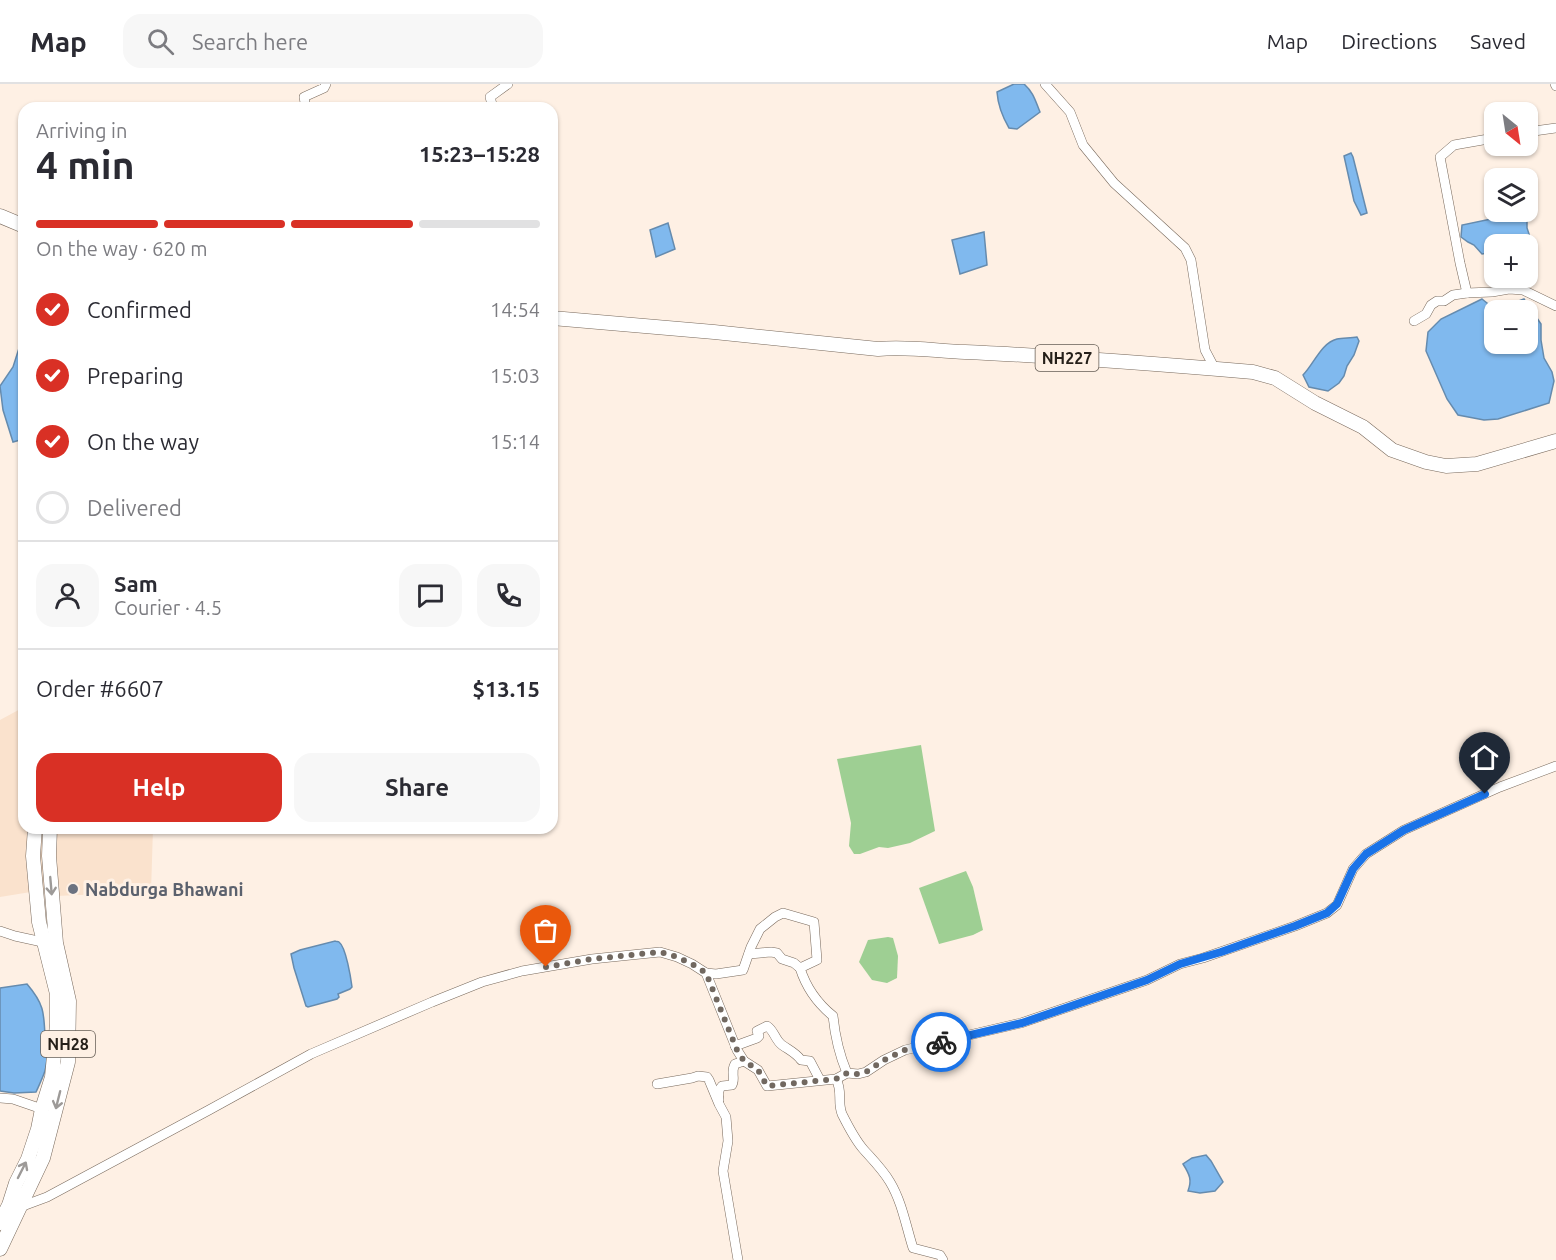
<!DOCTYPE html>
<meta charset="utf-8">
<style>
body{margin:0;font-family:Ubuntu,sans-serif;background:#f7f7f7;color:#2b2b33;height:100vh;display:flex;flex-direction:column;font-size:22px;white-space:nowrap}
*{box-sizing:border-box;margin:0}
p{font-size:20px;color:#7c7c81}
.icon{flex:none;width:33px;height:33px;fill:none;stroke:currentColor;stroke-width:2;stroke-linecap:round;stroke-linejoin:round}
.map{position:relative;flex:1;overflow:hidden}
.drawer{position:absolute;left:18px;top:18px;width:540px;height:732px;display:flex;flex-direction:column;background:#fff;border-radius:18px;box-shadow:0 2px 4px #0004}
.drawer>*{flex:none}
.needle{width:39px;rotate:150deg}
.buttons{position:absolute;left:1484px;top:18px;display:grid;gap:12px}
.buttons a{display:grid;place-items:center;width:54px;height:54px;border-radius:12px;background:#fff;box-shadow:0 2px 4px #0004;font-size:30px}
.pin{position:absolute;display:grid;place-items:center;width:51px;height:51px;color:#fff;margin:-62px -26px;border-radius:50% 50% 50% 0;rotate:-45deg;box-shadow:0 0 6px #0007}
.pin .icon{rotate:45deg}
.courier{position:absolute;display:grid;place-items:center;width:60px;height:60px;margin:-30px;border:4px solid #1a73e8;border-radius:50%;background:#fff;color:#222;box-shadow:0 2px 8px #0007}
.overview em{font-style:normal;font-weight:600}
.overview div{display:flex;flex-direction:column-reverse}
.overview{display:flex;align-items:center;justify-content:space-between;height:102px;padding:0 18px}
h1{font-size:39px;font-weight:600;line-height:45px}
.bar{display:grid;grid-template-columns:repeat(4,1fr);gap:9px 6px;align-content:center;height:72px;padding:0 18px}
.bar i{height:8px;border-radius:4px;background:#e1e1e2}
.bar .current{background:#d93025}
.bar p{grid-column:span 4}
.line{display:flex;align-items:center;gap:15px;padding:0 18px;border-top:2px solid #e1e1e2}
.line div{flex:1}
.round{display:grid;place-items:center;flex:none;width:63px;height:63px;border-radius:18px;background:#f7f7f7}
ol{padding:0 18px;list-style:none}
li{display:flex;align-items:center;gap:18px;height:66px}
li p{margin-inline-start:auto}
li .icon{padding:6px;border-radius:50%;background:#d93025;color:#fff;stroke-width:4}
li:last-child{color:#7c7c81}
li i{width:33px;height:33px;border:3px solid #e1e1e2;border-radius:50%}
.primary-button{display:flex;gap:12px;margin-top:auto;padding:12px 18px}
.primary-button a{flex:1;height:69px;border-radius:18px;background:#d93025;color:#fff;font-size:24px;font-weight:600;line-height:69px;text-align:center}
.primary-button a+a{background:#f7f7f7;color:#2b2b33}
header{display:flex;align-items:center;gap:36px;box-sizing:border-box;height:84px;padding:0 30px;background:#fff;border-bottom:2px solid #e1e1e2}
header strong{font-size:28px}
nav{display:flex;gap:33px;margin-inline-start:auto;font-size:21px}
.search{width:420px;height:54px;background:#f7f7f7;display:flex;align-items:center;gap:15px;box-sizing:border-box;padding:0 21px;border-radius:18px;color:#7c7c81;font-size:22px}
.map>svg:first-child{display:block}
</style>
<header>
<strong>Map</strong>
<div class="search"><svg class="icon" aria-label="search" viewBox="0 0 24 24"><circle cx="10" cy="10" r="6"/><path d="M15 15l6 6"/></svg>Search here</div>
<nav><a>Map</a><a>Directions</a><a>Saved</a></nav>
</header>
<div class="map">
<svg width="1556" height="1176" viewBox="0 0 1556 1176">
<rect width="100%" height="100%" fill="#fef0e4"/>
<!-- built -->
<polygon fill="#fae2cd" points="24,623 24,744 153,744 151,808 56,812 43,806 0,813 0,636"/>
<!-- forest -->
<g fill="#9ecf93">
<polygon points="921,661 935,747 910,759 888,764 879,763 860,770 854,770 849,762 851,739 837,675"/>
<polygon points="966,787 973,803 983,846 973,851 939,860 919,804"/>
<polygon points="888,853 893,854 898,872 897,894 887,899 872,896 859,878 868,856"/>
</g>
<!-- water -->
<g fill="#80b9ee" stroke="#658bae" stroke-width="1.5">
<path d="M1014,0H1024C1034,9 1035,16 1040,28L1017,45L1009,44C1002,32 998,22 997,8Z"/>
<polygon points="1351,69 1353,73 1367,129 1361,131 1354,117 1344,72"/>
<polygon points="1527,134 1527,144 1531,156 1528,162 1527,160 1494,160 1494,168 1482,170 1474,161 1468,158 1461,153 1462,141 1491,135"/>
<polygon points="668,139 675,165 656,173 650,146"/>
<polygon points="984,148 987,181 960,190 952,156"/>
<polygon points="1482,215 1492,223 1502,226 1494,226 1494,260 1527,260 1527,226 1509,226 1513,219 1524,215 1541,240 1541,256 1544,274 1552,288 1554,297 1549,319 1498,335 1484,336 1458,331 1447,315 1426,267 1428,248 1441,235"/>
<path d="M1357,253L1359,257L1354,271L1347,282L1344,292L1339,299L1328,307L1309,303L1303,291C1314,280 1321,259 1337,255C1343,254 1351,254 1357,253Z"/>
<polygon points="24,256 24,355 13,358 3,326 0,302 13,283 21,258"/>
<path d="M335,857C336,858 338,857 339,858C346,863 351,895 352,903L350,905L338,910L339,913L337,915L308,923L306,922L294,884L291,870L300,866Z"/>
<path d="M27,900C44,920 44,928 45,953C45,959 47,965 47,972C48,984 41,997 36,1008L14,1009L0,1007V904Z"/>
<path d="M1206,1071L1211,1077L1223,1098L1215,1107L1200,1109L1188,1107C1192,1096 1190,1091 1183,1080L1192,1074Z"/>
</g>
<g fill="none" stroke-linecap="round" stroke-linejoin="round">
<defs>
<g id="minor">
<polyline points="1045,0 1070,28 1083,61 1114,99 1185,164 1191,176 1205,266 1215,285"/>
<polyline points="1555,0 1556,2"/>
<polyline points="306,24 304,13 324,4 326,0"/>
<polyline points="493,24 490,13 508,0"/>
<polyline points="1527,48 1556,44"/>
<polyline points="1467,209 1460,179 1440,73 1454,61 1494,54"/>
<polyline points="1414,237 1426,230 1431,221 1437,217 1444,217 1453,211 1467,209 1492,208 1509,205 1523,206 1556,222"/>
<polyline points="0,847 15,852 47,859"/>
<polyline points="749,870 771,868 777,869 782,875 794,879 800,884"/>
<path d="M706,889L716,890L743,886L751,863L760,845L775,833L783,829L814,838L817,876L800,884C806,903 817,919 833,932C835,952 839,970 847,989"/>
<path d="M735,962L757,954L759,952L757,947L767,942C774,946 775,956 782,961C789,966 796,969 801,976L810,977L820,996"/>
<path d="M836,995C843,1007 837,1018 842,1030C848,1042 855,1056 864,1066C873,1076 883,1086 890,1098C902,1118 906,1142 913,1164L940,1171L943,1176"/>
<polyline points="657,1000 692,994 698,992 707,993 709,996 719,1020 726,1033 728,1057 723,1087 738,1176"/>
<polyline points="0,1014 13,1015 42,1025"/>
<path d="M719,1016C718,1010 718,1006 722,1002L732,1001C736,993 730,989 735,980L744,977"/>
<polyline points="18,1123 20,1123 47,1113 209,1026 311,970 432,918 482,898 522,887 592,875 660,868 677,873 692,880 706,889 737,966 744,977 758,986 767,1002 836,995 847,989 858,990 866,988 884,976 905,966 1021,939 1147,896 1180,880 1203,874 1295,842 1327,829 1337,821 1353,785 1366,770 1404,746 1500,703 1556,682"/>
</g>
<g id="highway">
<polyline points="0,132 24,142"/>
<path d="M552,234L714,248L878,265C907,262 936,267 965,268C1061,272 1157,280 1253,288L1275,294L1315,319L1363,343L1392,366L1426,378L1446,382L1477,380L1556,357"/>
<polyline points="0,1139 9,1121 16,1099 28,1075 38,1045 42,1025 52,993 57,940 57,910 39,838 33,772 35,744"/>
<polyline points="0,1165 43,1074 68,978 69,917 56,859 49,772 50,744"/>
</g>
</defs>
<!-- minor casing -->
<use href="#minor" stroke="#78695c" stroke-width="10"/>
<!-- highway casing -->
<use href="#highway" stroke="#78695c" stroke-width="15"/>
<!-- minor -->
<use href="#minor" stroke="#fff" stroke-width="9"/>
<!-- highway -->
<use href="#highway" stroke="#fff" stroke-width="14"/>
</g>
<!-- one-way arrows -->
<defs><path id="oneway-shaft" d="M-6 0H5M1.5-3L5.5 0L1.5 3" fill="none" stroke-width="1.6" stroke-linecap="round" stroke-linejoin="round" transform="scale(1.5)"/></defs>
<g stroke="#9d9a98">
<use href="#oneway-shaft" transform="translate(51 802) rotate(85)"/>
<use href="#oneway-shaft" transform="translate(58 1016) rotate(104)"/>
<use href="#oneway-shaft" transform="translate(22 1086) rotate(-63)"/>
</g>
<g fill="none" stroke-linecap="round" stroke-linejoin="round">
<!-- done -->
<polyline stroke="#716860" stroke-width="6" stroke-dasharray="0 10.8" points="546,883 592,875 660,868 677,873 692,880 706,889 737,966 744,977 758,986 767,1002 836,995 847,989 858,990 866,988 884,976 905,966 941,958"/>
<!-- route -->
<polyline stroke="#1a73e8" stroke-width="8" points="941,958 1022,939 1147,896 1180,880 1221,868 1295,842 1327,829 1337,820 1353,785 1366,770 1404,746 1485,710"/>
</g>
<!-- markers -->
<circle fill="#6b7280" stroke="#fef0e4" stroke-width="2" cx="73" cy="805" r="6"/>
<g text-anchor="middle" dominant-baseline="central" stroke-width="6" stroke-linejoin="round" paint-order="stroke">
<!-- shield labels -->
<g fill="#fef0e4" stroke="#665e56" stroke-width="1.5">
<rect x="1035.5" y="261" width="63" height="26" rx="4.5"/>
<rect x="41" y="947" width="54" height="26" rx="4.5"/>
</g>
<g font-size="16" font-weight="bold" fill="#251f19">
<text x="1067" y="274">NH227</text>
<text x="68" y="960">NH28</text>
</g>
<!-- worship labels -->
<g font-size="18" font-weight="bold" fill="#5b616d" stroke="#fef0e4" text-anchor="start">
<text x="85" y="805">Nabdurga Bhawani</text>
</g>
</g>
</svg>
<div class="buttons">
<a><svg class="needle" viewBox="-14 -14 28 28"><path d="M0-13l5 13h-10z" fill="#e53935"/><path d="M0 13l5-13h-10z" fill="#7c7c81"/></svg></a>
<a><svg class="icon" aria-label="layers" viewBox="0 0 24 24"><path d="M12 4l9 5-9 5-9-5zM3 14l9 5 9-5"/></svg></a>
<a>+</a>
<a>−</a>
</div>
<div class="pin" style="left:546px;top:883px;background:#ea580c"><svg class="icon" aria-label="bag" viewBox="0 0 24 24"><path d="M5 8h14l-1 12H6zM9 8a3 3 0 0 1 6 0"/></svg></div>
<div class="pin" style="left:1485px;top:710px;background:#1f2937"><svg class="icon" aria-label="home" viewBox="0 0 24 24"><path d="M3 11l9-7 9 7M6 9v11h12V9"/></svg></div>
<div class="courier" style="left:941px;top:958px"><svg class="icon" aria-label="bike" viewBox="0 0 24 24"><circle cx="6" cy="16" r="4"/><circle cx="18" cy="16" r="4"/><path d="M6 16l4-8h5l3 8M10 8l3 8H6M13 5h3"/></svg></div>
<section class="drawer">
<div class="overview"><div><h1>4 min</h1><p>Arriving in</p></div><em>15:23–15:28</em></div>
<div class="bar"><i class="current"></i><i class="current"></i><i class="current"></i><i></i><p>On the way · 620 m</p></div>
<ol>
<li><svg class="icon" aria-label="check" viewBox="0 0 24 24"><path d="M5 12l5 5 9-10"/></svg>Confirmed<p>14:54</p></li>
<li><svg class="icon" aria-label="check" viewBox="0 0 24 24"><path d="M5 12l5 5 9-10"/></svg>Preparing<p>15:03</p></li>
<li><svg class="icon" aria-label="check" viewBox="0 0 24 24"><path d="M5 12l5 5 9-10"/></svg>On the way<p>15:14</p></li>
<li><i></i>Delivered</li>
</ol>
<div class="line" style="height:108px"><a class="round"><svg class="icon" aria-label="person" viewBox="0 0 24 24"><circle cx="12" cy="8" r="4"/><path d="M4 21q1-7 8-7t8 7"/></svg></a><div><b>Sam</b><p>Courier · 4.5</p></div><a class="round"><svg class="icon" aria-label="chat" viewBox="0 0 24 24"><path d="M4 5h16v11H9l-5 4z"/></svg></a><a class="round"><svg class="icon" aria-label="phone" viewBox="0 0 24 24"><path d="M5 4h4l2 5-3 2q2 4 5 5l2-3 5 2v4C11 20 4 13 5 4z"/></svg></a></div>
<div class="line" style="height:78px"><div>Order #6607</div><b>$13.15</b></div>
<div class="primary-button"><a>Help</a><a>Share</a></div>
</section>
</div>
